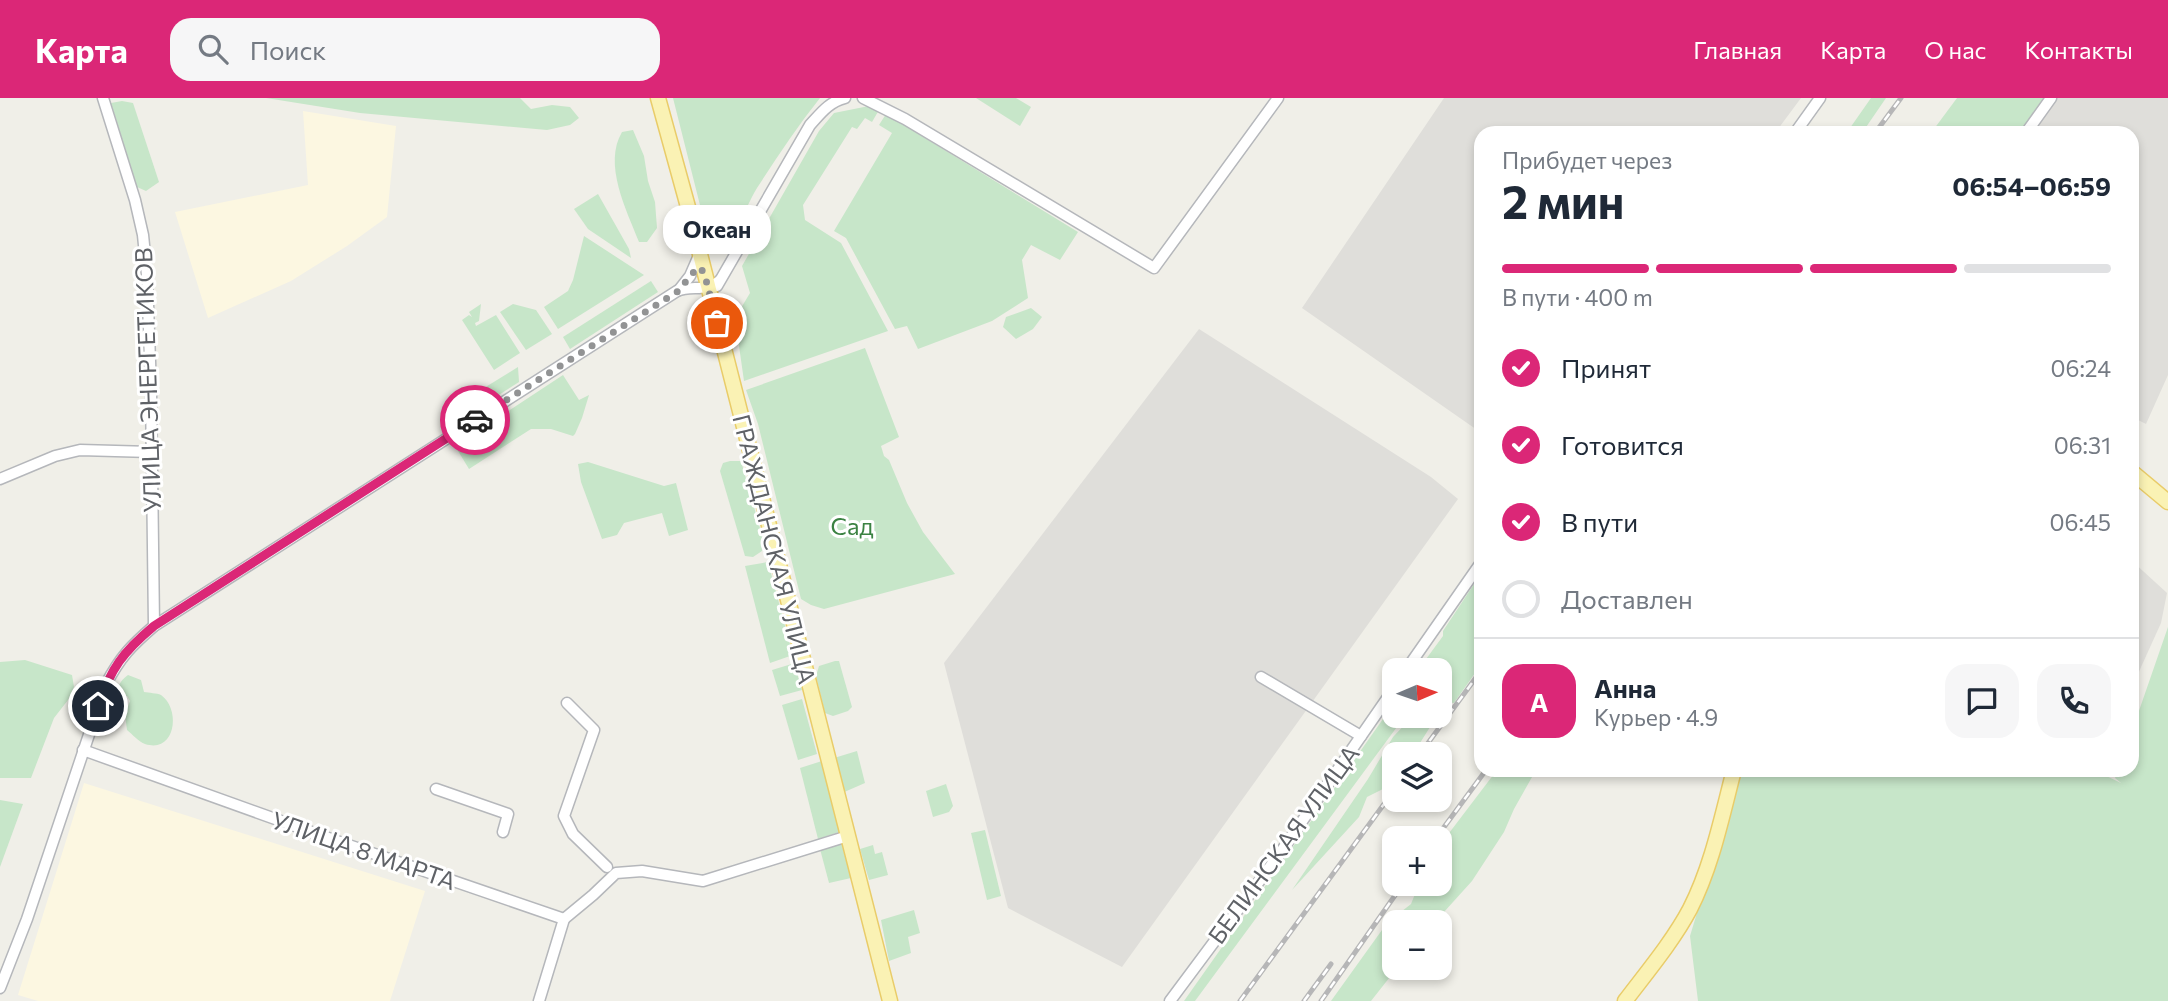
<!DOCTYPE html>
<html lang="ru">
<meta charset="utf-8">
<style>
body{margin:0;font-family:Commissioner,sans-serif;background:#f6f6f7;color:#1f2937;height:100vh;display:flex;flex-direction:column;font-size:26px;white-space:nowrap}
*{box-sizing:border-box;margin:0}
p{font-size:23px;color:#747a83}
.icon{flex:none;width:38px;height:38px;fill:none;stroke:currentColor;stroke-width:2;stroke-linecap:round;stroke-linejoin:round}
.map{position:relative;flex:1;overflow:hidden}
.side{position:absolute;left:1474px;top:28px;width:665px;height:651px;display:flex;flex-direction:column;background:#fff;border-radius:21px;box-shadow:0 4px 10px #0003}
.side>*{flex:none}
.needle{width:46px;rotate:88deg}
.tools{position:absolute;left:1382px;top:560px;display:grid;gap:14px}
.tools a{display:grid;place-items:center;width:70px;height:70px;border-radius:14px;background:#fff;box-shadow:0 4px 10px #0003;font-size:35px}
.pin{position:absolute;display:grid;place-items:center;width:60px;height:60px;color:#fff;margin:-30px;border:4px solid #fff;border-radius:50%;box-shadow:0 2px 7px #0007}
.courier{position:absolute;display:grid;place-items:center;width:70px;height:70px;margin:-35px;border:5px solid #db2777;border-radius:50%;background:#fff;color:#222;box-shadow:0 2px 9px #0007}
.bubble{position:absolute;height:49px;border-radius:21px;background:#fff;box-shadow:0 4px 10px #0003;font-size:23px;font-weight:700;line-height:49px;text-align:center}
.headline em{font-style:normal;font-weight:700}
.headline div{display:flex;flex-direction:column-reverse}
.headline{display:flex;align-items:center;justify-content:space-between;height:119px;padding:0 28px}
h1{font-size:46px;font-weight:700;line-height:52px}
.bar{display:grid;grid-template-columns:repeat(4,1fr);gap:10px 7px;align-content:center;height:84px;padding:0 28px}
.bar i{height:9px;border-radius:5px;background:#e0e1e3}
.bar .current{background:#db2777}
.bar p{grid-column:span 4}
.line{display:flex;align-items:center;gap:18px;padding:0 28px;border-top:2px solid #e0e1e3}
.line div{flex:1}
.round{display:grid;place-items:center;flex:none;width:74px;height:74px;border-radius:21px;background:#f6f6f7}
ol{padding:0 28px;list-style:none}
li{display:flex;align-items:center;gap:21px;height:77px}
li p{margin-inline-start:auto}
li .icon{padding:7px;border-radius:50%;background:#db2777;color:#fff;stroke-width:4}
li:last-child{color:#747a83}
li i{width:38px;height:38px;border:4px solid #e0e1e3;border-radius:50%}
header{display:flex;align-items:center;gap:42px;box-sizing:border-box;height:98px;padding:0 35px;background:#db2777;color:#fff}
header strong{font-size:33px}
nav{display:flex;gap:38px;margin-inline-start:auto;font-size:24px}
.search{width:490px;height:63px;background:#f6f6f7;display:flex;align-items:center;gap:18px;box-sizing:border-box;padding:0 24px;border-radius:21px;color:#747a83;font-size:26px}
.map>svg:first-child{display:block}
</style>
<header>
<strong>Карта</strong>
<div class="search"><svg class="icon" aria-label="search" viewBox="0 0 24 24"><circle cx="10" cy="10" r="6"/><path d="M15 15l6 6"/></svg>Поиск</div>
<nav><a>Главная</a><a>Карта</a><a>О нас</a><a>Контакты</a></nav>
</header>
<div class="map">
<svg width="2168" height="903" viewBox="0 0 2168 903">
<rect width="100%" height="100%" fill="#f0efe8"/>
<!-- commercial -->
<g fill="#fcf7e1">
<polygon points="303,13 396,28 387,119 347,148 291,183 208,220 175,114 308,87"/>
<polygon points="84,685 425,793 390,903 38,903 18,897"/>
</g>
<!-- industrial -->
<g fill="#dfdeda">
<polygon points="1444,0 1801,0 1775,35 1480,35 1480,334 1302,210"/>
<polygon points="2055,0 2168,0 2168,277 2146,326 2132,319 2132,35 2030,35"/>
<polygon points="1199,231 1431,379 1458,401 1122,869 1008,810 944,565"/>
<polygon points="2132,463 2167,495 2161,525 2132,589"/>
</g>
<!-- green -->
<g fill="#c7e6c9">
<polygon points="266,0 520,0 531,11 552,7 570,9 579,20 570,27 547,32 360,15"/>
<path d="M673,0H820C797,29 777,59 757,90C750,101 746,114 738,123C730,131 719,136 708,131L703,119Z"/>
<polygon points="976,0 1016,0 1031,9 1020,28"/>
<polygon points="1871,0 1886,0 1862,35 1843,35 1847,29 1850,30"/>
<polygon points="1957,0 2045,0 2020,35 1931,35"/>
<polygon points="122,3 133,5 159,84 146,93 137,89 111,5"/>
<polygon points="869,8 879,12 872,24 865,20 857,31 852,29 803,107 805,122 841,145 888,233 744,283 735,220 750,195 742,168 819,33 834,15"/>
<polygon points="886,16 1078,134 1060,162 1031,147 1022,162 1028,200 992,223 918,251 907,228 895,231 846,140 834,133 892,35 879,27"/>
<path d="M633,32L644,58L648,83L655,104L657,130L647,144H639C626,111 603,66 622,34Z"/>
<polygon points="598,96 629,151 631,160 588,131 574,111"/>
<polygon points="584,138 644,177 558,231 544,209 568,193 573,182"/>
<polygon points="651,183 658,194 570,251 563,239"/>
<polygon points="481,206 479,223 475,225 476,228 496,217 520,255 494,272 462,222 469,217 472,219 469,214"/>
<polygon points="513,206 536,212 552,236 526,252 500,214"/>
<polygon points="1031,210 1042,219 1033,231 1016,241 1003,229 1006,219"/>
<polygon points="865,250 899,339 881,348 884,358 889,362 907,405 923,434 955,476 824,511 811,507 801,501 758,326 746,292"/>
<polygon points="518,269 519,284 491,302 484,290"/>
<polygon points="563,277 579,302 589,297 582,320 575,336 573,338 551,331 531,331 469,371 455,348"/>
<polygon points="730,363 741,363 763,441 762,453 753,459 745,458 720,373 723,365"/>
<polygon points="588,364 664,388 676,385 688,432 669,438 662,415 624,425 617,437 602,441 581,384 578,366"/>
<polygon points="768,464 793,557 770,565 745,468"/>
<polygon points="1480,477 1480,568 1454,605 1444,604 1440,612 1440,572 1418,572 1443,538 1443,533"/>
<polygon points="2168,529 2168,903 1698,903 1690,838 1740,672 2094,672 2121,685 2115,680 2118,672 2132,672 2132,633"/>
<polygon points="25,562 72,577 74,589 68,602 54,620 31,680 0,680 0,564"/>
<polygon points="835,563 839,563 852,609 848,613 833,618 825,615 816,578 819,568"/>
<polygon points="795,565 802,592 780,598 772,572"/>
<path d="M128,577L141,582L144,594C149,595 157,595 161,597C181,611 176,656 145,646C139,644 132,636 127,632L125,617L130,603L127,598L119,599C116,589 120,583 128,577Z"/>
<polygon points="802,601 817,656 798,662 782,607"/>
<polygon points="1395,604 1395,618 1405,618 1195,903 1184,903"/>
<polygon points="1413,618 1437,618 1413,656 1395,656 1395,679 1385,690 1367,699 1359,719 1292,792 1368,681 1393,639"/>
<polygon points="857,653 865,685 842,695 834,660"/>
<polygon points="822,663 839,734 818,741 800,670"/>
<polygon points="1497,672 1536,672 1514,711 1504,734 1472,783 1435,824 1395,824 1395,870 1397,870 1371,903 1331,903 1387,825 1411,806 1419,786 1440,786 1440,747"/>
<polygon points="946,686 953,708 949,714 933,719 926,693"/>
<polygon points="0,702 23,706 0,769"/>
<polygon points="985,732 1001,798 987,802 971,735"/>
<polygon points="841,744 851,780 829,785 820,751"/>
<polygon points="873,747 875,756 882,754 888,777 869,782 860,751"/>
<polygon points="914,812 920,835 908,839 911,855 889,863 881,822"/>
</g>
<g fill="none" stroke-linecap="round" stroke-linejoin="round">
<defs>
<g id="minor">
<polyline points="103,0 135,102 143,137 147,177 151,292 154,528"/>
<polyline points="863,0 905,21 1154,170 1278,0"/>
<polyline points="1795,35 1820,0"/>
<polyline points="2026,35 2051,0"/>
<polyline points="708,141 728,141 749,132"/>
<path d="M717,188L810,27C821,15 829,4 845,0"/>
<polyline points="679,192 690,178 704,146 713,141"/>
<polyline points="0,381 55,358 80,352 151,354"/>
<polyline points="1406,572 1480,466"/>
<polyline points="1261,579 1361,638"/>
<polyline points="567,605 594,632 564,718 573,736 607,769"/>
<polyline points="83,652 334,742 564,821 539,903"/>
<polyline points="436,691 508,716 503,734"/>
<polyline points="564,821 593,797 616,775 642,773 703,783 848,738"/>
<path d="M0,890L27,821L106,586C121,558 131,548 154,528L677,193C690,187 708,194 719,183"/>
<polyline points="1170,903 1278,758 1395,589"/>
</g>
<g id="major">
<polyline points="658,0 688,109 890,903"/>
<polyline points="2132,374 2168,404"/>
<path d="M1625,903C1647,874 1673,843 1690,811C1712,768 1722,718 1734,672"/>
</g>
</defs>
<!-- minor casing -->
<use href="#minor" stroke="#b5b7bb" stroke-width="13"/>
<!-- major casing -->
<use href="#major" stroke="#e9cc69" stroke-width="17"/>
<!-- minor -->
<use href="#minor" stroke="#fff" stroke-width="10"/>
<!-- major -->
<use href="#major" stroke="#faf2b4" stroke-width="14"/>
<defs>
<g id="rail">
<polyline points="1875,35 1901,0"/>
<polyline points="1420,656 1480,574"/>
<polyline points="1436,740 1486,672"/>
<polyline points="1240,903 1395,691"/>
<polyline points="1304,903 1331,866"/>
<polyline points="1321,903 1403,786"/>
</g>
</defs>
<!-- rail casing -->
<use href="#rail" stroke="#b6b6b7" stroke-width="5"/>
<!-- rail -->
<use href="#rail" stroke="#fff" stroke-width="2.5" stroke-dasharray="8" stroke-linecap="butt"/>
</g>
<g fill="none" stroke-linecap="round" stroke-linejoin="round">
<!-- done -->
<polyline stroke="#929394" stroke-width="7" stroke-dasharray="0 12.6" points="475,322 677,194 698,169 704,174 717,225"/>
<!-- route -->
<path stroke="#db2777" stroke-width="9" d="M98,608C111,570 123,554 154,528L475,322"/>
</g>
<g text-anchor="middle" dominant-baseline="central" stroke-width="6" stroke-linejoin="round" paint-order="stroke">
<!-- street labels -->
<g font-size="24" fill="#5f6267" stroke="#fff">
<text transform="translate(147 282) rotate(-92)">УЛИЦА ЭНЕРГЕТИКОВ</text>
<text transform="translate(775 451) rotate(76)">ГРАЖДАНСКАЯ УЛИЦА</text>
<text transform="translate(1283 746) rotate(-54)">БЕЛИНСКАЯ УЛИЦА</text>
<text transform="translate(364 752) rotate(19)">УЛИЦА 8 МАРТА</text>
</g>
<!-- park labels -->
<g font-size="24" fill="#3b8242" stroke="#fff">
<text x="852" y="427">Сад</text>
</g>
</g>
</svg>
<div class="tools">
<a><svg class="needle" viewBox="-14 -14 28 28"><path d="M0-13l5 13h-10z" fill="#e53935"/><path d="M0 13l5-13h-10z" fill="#747a83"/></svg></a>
<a><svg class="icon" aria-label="layers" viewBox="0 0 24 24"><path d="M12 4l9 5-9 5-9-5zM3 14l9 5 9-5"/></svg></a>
<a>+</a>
<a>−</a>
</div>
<div class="pin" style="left:717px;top:225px;background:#ea580c"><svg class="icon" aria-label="bag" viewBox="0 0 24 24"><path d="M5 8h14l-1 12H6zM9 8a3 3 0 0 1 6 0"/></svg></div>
<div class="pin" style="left:98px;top:608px;background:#1f2937"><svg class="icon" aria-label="home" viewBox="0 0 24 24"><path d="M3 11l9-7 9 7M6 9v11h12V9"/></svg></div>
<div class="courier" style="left:475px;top:322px"><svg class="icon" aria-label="car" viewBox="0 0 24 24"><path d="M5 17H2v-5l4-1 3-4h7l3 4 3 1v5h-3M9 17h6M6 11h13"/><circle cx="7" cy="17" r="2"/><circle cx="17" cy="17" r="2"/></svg></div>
<div class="bubble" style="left:663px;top:107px;width:108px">Океан</div>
<section class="side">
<div class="headline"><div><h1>2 мин</h1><p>Прибудет через</p></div><em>06:54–06:59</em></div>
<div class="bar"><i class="current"></i><i class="current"></i><i class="current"></i><i></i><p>В пути · 400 m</p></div>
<ol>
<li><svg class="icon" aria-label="check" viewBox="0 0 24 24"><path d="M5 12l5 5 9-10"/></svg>Принят<p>06:24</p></li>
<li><svg class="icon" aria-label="check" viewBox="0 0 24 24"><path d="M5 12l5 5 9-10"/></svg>Готовится<p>06:31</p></li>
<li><svg class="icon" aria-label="check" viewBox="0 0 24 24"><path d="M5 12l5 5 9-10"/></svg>В пути<p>06:45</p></li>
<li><i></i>Доставлен</li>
</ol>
<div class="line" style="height:126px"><b class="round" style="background:#db2777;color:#fff">А</b><div><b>Анна</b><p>Курьер · 4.9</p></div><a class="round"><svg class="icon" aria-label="chat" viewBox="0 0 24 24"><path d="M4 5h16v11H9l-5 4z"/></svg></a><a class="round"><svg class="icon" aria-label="phone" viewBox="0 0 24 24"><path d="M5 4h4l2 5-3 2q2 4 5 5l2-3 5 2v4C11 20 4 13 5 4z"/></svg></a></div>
</section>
</div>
